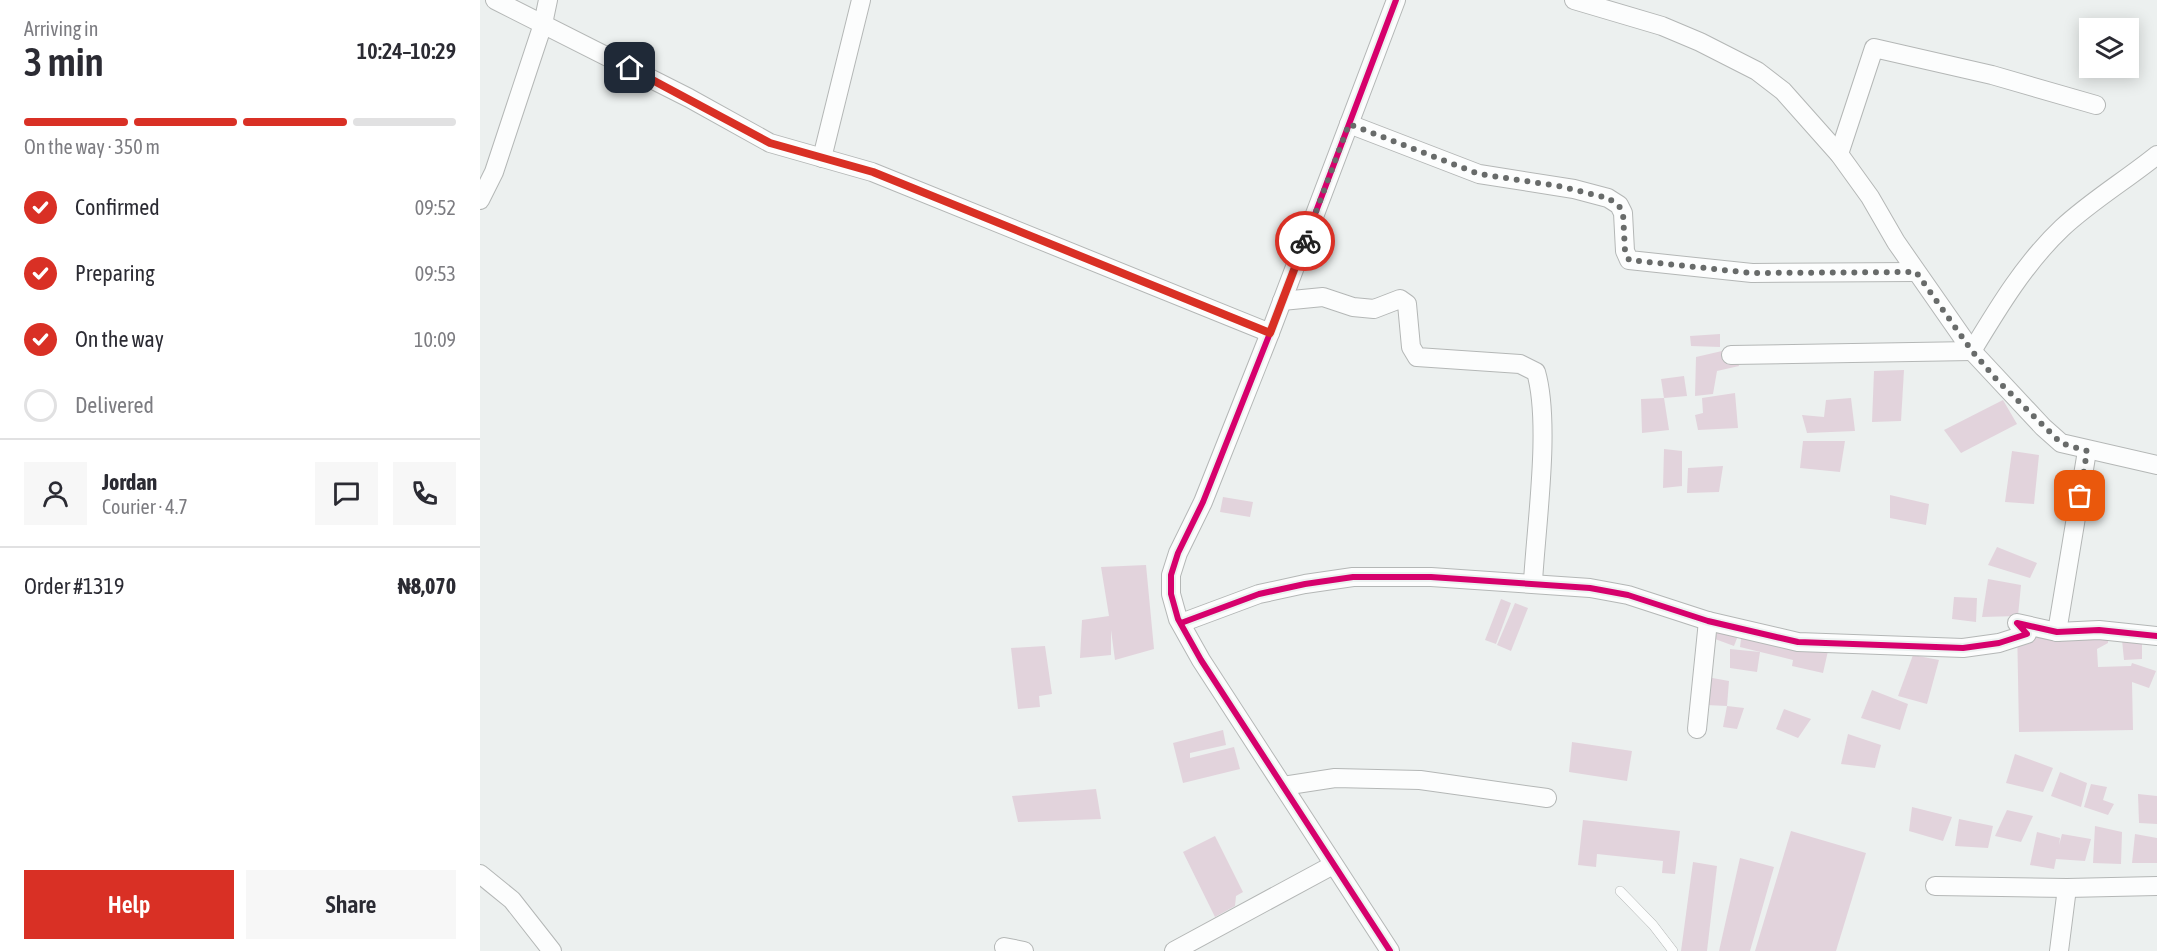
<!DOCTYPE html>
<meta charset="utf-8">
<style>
body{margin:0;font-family:"Asap Condensed",sans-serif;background:#f7f7f7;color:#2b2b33;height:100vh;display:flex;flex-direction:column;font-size:22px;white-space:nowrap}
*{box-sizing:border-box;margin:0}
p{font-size:20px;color:#7c7c81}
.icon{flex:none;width:33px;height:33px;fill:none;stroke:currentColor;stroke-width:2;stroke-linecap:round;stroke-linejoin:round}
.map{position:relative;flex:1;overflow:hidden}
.side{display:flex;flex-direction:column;background:#fff;width:480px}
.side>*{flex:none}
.buttons{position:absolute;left:1599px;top:18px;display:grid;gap:12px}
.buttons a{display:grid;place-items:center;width:60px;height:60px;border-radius:0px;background:#fff;box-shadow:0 3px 15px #0003;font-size:30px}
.pin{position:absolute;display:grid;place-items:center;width:51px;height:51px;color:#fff;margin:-26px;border-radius:12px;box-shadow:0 3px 9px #0006}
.courier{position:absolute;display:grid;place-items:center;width:60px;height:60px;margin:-30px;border:4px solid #d93025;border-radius:50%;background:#fff;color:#222;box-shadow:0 2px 8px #0007}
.overview em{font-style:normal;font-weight:600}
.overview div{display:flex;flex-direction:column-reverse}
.overview{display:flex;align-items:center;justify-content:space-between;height:102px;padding:0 24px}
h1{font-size:39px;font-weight:600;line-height:45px}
.bar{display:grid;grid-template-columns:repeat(4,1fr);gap:9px 6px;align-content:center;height:72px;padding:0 24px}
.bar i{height:8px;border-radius:4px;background:#e1e1e2}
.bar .active{background:#d93025}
.bar p{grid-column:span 4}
.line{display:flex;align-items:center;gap:15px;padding:0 24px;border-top:2px solid #e1e1e2}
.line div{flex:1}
.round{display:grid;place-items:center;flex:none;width:63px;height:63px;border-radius:0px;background:#f7f7f7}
ol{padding:0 24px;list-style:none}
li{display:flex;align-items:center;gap:18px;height:66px}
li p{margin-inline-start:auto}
li .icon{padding:6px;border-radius:50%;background:#d93025;color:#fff;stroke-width:4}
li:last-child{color:#7c7c81}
li i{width:33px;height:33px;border:3px solid #e1e1e2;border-radius:50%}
.cta{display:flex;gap:12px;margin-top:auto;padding:12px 24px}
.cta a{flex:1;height:69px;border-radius:0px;background:#d93025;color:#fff;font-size:24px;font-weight:600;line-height:69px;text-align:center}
.cta a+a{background:#f7f7f7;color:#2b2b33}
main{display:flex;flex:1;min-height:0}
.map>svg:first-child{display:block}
</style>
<main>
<section class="side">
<div class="overview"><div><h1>3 min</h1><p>Arriving in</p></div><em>10:24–10:29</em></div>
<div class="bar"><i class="active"></i><i class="active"></i><i class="active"></i><i></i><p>On the way · 350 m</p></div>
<ol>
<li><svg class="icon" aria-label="check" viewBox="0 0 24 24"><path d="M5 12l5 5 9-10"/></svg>Confirmed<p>09:52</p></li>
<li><svg class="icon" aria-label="check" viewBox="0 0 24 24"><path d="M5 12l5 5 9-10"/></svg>Preparing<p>09:53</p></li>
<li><svg class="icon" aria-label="check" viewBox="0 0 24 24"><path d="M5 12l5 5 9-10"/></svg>On the way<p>10:09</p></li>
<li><i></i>Delivered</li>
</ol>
<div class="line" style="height:108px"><a class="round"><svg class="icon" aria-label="person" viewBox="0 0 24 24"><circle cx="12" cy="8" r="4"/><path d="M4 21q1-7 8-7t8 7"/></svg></a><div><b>Jordan</b><p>Courier · 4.7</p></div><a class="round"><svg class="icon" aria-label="chat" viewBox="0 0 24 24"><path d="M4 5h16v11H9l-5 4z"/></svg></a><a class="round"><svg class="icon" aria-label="phone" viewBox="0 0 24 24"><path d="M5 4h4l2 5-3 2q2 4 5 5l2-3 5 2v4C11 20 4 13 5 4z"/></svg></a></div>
<div class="line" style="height:78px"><div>Order #1319</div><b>₦8,070</b></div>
<div class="cta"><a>Help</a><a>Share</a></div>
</section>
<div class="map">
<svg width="1677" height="951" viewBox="0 0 1677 951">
<rect width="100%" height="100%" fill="#ecf0ef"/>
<!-- building -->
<g fill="#e2d3dc">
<polygon points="1240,334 1240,347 1211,346 1210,336"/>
<polygon points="1255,348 1259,366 1237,371 1233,394 1215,396 1216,357"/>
<polygon points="1424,370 1421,421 1392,422 1394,371"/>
<polygon points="1204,376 1207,396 1184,398 1181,379"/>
<polygon points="1255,393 1258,428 1218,430 1215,415 1223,413 1222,398"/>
<polygon points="1184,398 1189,430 1162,433 1161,399"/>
<polygon points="1371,398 1375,431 1327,433 1322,415 1344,417 1346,400"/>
<polygon points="1523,400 1537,424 1481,453 1464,430"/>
<polygon points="1323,441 1365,441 1360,472 1320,468"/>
<polygon points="1184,449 1202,451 1202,486 1183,488"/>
<polygon points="1532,451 1559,455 1554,504 1525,502"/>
<polygon points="1243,466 1239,492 1207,493 1208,468"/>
<polygon points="1410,495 1449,504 1446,525 1410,518"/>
<polygon points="743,497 773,502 770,517 740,512"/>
<polygon points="1517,547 1557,563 1550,578 1508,565"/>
<polygon points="666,565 674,649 635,660 631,630 631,655 600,658 602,620 629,616 621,567"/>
<polygon points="1508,579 1541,585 1538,616 1502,617"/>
<polygon points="1474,597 1497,598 1496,622 1472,619"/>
<polygon points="1021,599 1031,603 1016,644 1005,640"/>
<polygon points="1035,603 1048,608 1031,651 1017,645"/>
<polygon points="1628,622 1628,643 1617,649 1618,667 1651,666 1652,663 1676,671 1669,688 1652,682 1653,730 1539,732 1537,623"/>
<polygon points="1240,623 1261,628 1254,646 1235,639"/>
<polygon points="1662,629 1662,659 1644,660 1641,630"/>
<polygon points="1262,631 1348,651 1343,673 1312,666 1313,660 1260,647"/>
<polygon points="565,646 572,694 559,696 560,707 538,709 531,648"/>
<polygon points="1250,649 1280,652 1277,672 1250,668"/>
<polygon points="1433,655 1459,660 1447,704 1418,696"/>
<polygon points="1227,677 1249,681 1247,706 1226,705"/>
<polygon points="1392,690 1428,704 1420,730 1381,718"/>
<polygon points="1247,706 1264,708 1257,729 1243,727"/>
<polygon points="1304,709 1331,719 1318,738 1296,729"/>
<polygon points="743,730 746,745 710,753 710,758 754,747 760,769 703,783 693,743"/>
<polygon points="1368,734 1401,745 1395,768 1361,764"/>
<polygon points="1092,742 1152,751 1147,781 1089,772"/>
<polygon points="1535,754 1573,768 1563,792 1526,783"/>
<polygon points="1580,772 1607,783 1601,807 1571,796"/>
<polygon points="1611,784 1627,787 1623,800 1634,804 1628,815 1604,807"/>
<polygon points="616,789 621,819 538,822 532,796"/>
<polygon points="1658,794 1677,796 1677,824 1659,823"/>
<polygon points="1432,807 1472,817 1463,841 1429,831"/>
<polygon points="1527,810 1553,816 1541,842 1515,836"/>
<polygon points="1479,819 1513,826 1508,848 1475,846"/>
<polygon points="1103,820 1200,831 1195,874 1182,873 1183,861 1117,854 1116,867 1098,865"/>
<polygon points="1615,826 1642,832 1641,864 1613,863"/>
<polygon points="1311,831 1386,853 1356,951 1275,951"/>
<polygon points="1557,832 1580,838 1579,845 1582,834 1611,839 1605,861 1576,859 1574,869 1550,865"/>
<polygon points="1655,834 1677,838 1677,863 1652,863"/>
<polygon points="735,836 763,892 756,896 755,906 735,917 703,852"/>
<polygon points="1260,858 1294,867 1270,951 1239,951"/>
<polygon points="1213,862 1237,866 1227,951 1201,951"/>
</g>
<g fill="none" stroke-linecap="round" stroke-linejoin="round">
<defs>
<polyline id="lane" points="1140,891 1173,925 1193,951"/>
<g id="street">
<polyline points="15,0 209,98 290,143 392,172 790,333"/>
<polyline points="1094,0 1182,26 1220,42 1277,71 1303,91 1359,154 1390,197 1416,242 1492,351 1563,427 1581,443 1677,465"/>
<polyline points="869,124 999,174 1094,189 1128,198 1139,205 1143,213 1145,251 1149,260 1272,273 1436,272"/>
<polyline points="1359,154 1394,48 1512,75 1616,105"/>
<polyline points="342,158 381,0"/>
<polyline points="0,200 14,172 63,24 68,0"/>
<path d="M802,301L843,297L873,307L894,309L920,299L927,304L931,347L937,357L1040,364L1056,372C1071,424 1056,526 1053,582"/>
<path d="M1251,355L1492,351C1518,308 1545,263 1582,228C1611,201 1646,180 1677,155"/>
<polyline points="701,623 779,594 825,584 873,577 951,577 1110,588 1148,595 1228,621 1318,642 1483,648 1519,643 1547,634 1537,623 1577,632 1619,630 1677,636"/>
<polyline points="1577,632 1607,451"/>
<polyline points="1217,729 1228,621"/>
<polyline points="803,786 855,778 940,780 1067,798"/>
<polyline points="0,874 32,900 72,951"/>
<polyline points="1455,886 1587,888 1677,886"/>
<polyline points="524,947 544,951"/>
<polyline points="694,951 853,865"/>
<polyline points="910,951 721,660 698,619 691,594 691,575 698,553 723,502 790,333 916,0"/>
<polyline points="1579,951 1587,888"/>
</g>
</defs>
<!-- lane casing -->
<use href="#lane" stroke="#b4b7b6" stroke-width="10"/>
<!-- street casing -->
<use href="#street" stroke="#b4b7b6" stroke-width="20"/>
<!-- lane -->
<use href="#lane" stroke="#fcfdfd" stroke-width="9"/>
<!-- street -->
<use href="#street" stroke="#fcfdfd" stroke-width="18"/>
<defs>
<g id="cycleway">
<polyline points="701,623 779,594 825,584 873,577 951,577 1110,588 1148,595 1228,621 1318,642 1483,648 1519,643 1547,634 1537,623 1577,632 1619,630 1677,636"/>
<polyline points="910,951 721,660 698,619 691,594 691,575 698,553 723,502 790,333 916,0"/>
</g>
</defs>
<!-- cycleway casing -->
<use href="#cycleway" stroke="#ebf1f0" stroke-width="10"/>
<!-- cycleway -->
<use href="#cycleway" stroke="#d6006c" stroke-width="6"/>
</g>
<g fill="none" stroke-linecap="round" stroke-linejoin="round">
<!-- done -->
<polyline stroke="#686b6a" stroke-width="6" stroke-dasharray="0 10.8" points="825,241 869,124 999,174 1078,186 1128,198 1139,206 1143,213 1145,251 1149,260 1272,273 1436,272 1492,351 1517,380 1581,443 1607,451 1600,496"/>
<!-- route -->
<polyline stroke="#d93025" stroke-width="8" points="150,68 290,143 393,172 790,333 825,241"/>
</g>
</svg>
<div class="buttons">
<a><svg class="icon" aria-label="layers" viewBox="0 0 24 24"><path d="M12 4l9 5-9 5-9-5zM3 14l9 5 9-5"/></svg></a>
</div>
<div class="pin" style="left:1600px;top:496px;background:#ea580c"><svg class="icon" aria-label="bag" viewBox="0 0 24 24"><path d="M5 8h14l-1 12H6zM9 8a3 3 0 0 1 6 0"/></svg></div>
<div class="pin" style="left:150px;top:68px;background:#1f2937"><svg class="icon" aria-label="home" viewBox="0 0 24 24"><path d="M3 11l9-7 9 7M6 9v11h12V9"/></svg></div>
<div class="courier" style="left:825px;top:241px"><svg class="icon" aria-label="bike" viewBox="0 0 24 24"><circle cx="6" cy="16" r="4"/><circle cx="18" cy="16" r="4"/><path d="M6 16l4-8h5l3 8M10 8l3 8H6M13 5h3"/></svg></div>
</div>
</main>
